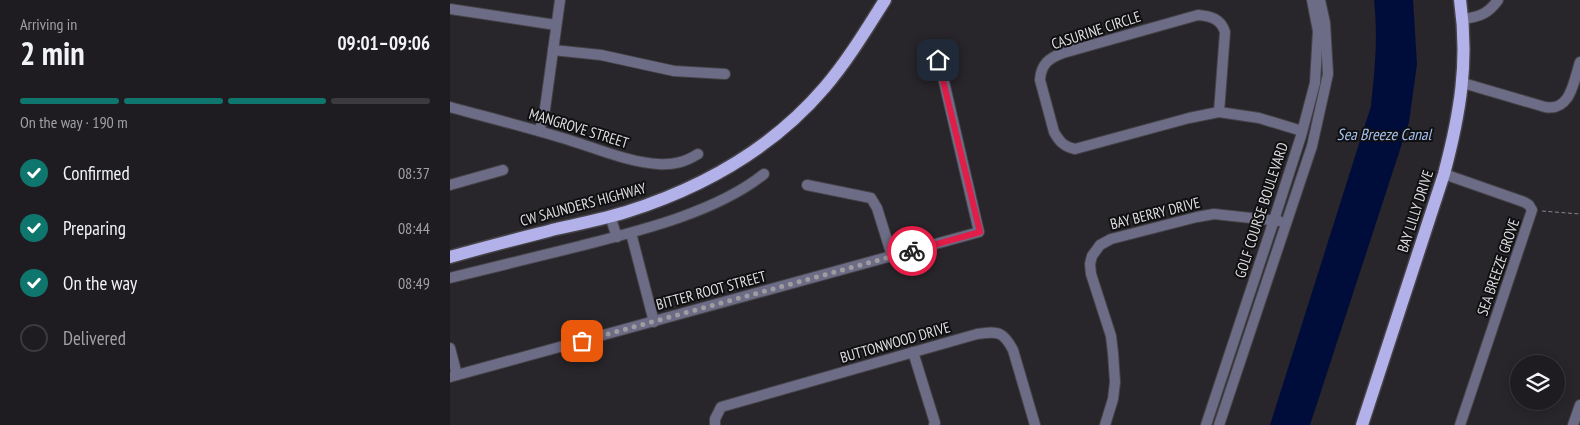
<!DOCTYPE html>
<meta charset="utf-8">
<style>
body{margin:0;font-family:"PT Sans Narrow",sans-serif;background:#2b292d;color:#f1f3f6;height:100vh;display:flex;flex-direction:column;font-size:19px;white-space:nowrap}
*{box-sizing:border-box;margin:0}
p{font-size:16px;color:#a1a1a5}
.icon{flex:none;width:28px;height:28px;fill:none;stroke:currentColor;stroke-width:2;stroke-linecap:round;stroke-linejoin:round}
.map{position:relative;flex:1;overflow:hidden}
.panel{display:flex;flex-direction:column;background:#1e1c20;width:450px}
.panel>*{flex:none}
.controls{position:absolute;left:1060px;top:355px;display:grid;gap:10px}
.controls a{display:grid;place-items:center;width:55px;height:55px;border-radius:50%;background:#1e1c20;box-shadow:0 2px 12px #0003,0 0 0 1px #3c3a3e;font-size:25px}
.pin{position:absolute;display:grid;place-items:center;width:42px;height:42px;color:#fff;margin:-21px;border-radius:10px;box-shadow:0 2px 8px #0006}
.courier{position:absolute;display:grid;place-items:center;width:50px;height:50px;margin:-25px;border:4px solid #e11d48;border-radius:50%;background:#fff;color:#222;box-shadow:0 1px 6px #0007}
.headline em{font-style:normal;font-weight:700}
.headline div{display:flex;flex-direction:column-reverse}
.headline{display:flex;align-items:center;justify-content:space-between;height:85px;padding:0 20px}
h1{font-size:32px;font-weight:700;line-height:38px}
.bar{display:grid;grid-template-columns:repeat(4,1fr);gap:8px 5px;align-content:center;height:60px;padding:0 20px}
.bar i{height:6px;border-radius:4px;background:#3c3a3e}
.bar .active{background:#0f766e}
.bar p{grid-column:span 4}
ol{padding:0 20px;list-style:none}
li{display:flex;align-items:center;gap:15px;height:55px}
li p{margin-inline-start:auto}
li .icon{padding:5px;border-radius:50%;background:#0f766e;color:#fff;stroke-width:4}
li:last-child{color:#a1a1a5}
li i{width:28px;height:28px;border:2px solid #3c3a3e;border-radius:50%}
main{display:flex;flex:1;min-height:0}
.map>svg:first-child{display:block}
</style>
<main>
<section class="panel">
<div class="headline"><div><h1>2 min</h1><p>Arriving in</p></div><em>09:01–09:06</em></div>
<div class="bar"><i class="active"></i><i class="active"></i><i class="active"></i><i></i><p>On the way · 190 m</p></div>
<ol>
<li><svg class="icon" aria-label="check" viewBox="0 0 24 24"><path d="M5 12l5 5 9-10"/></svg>Confirmed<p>08:37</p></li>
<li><svg class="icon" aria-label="check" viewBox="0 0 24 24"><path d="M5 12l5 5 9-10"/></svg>Preparing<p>08:44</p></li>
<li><svg class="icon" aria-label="check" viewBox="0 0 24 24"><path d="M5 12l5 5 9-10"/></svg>On the way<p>08:49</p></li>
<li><i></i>Delivered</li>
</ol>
</section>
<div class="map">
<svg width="1130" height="425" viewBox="0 0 1130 425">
<rect width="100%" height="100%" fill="#28262a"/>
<!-- water -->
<path fill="#000c3a" d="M924,0H963L967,64L959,122L860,425H820L921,106C925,67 928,38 924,0Z"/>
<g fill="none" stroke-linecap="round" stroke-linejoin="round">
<defs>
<g id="minor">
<polyline points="0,9 106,25"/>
<path d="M1013,19C1029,17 1038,14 1048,0"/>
<polyline points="103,50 151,55 224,71 275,74"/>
<path d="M1013,83L1095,107C1121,112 1124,80 1130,62"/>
<path d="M0,107C40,118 80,128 119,140C145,148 181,163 208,164C224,165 235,162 248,154"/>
<path d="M769,112L775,32C771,19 761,16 748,15L613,53C599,58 591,64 590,80L604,132C609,141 614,147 625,149L739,118L769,112L809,118L852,131"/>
<polyline points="89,131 94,116 110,0"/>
<polyline points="994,174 1074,202 1079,205 1082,210 1010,425"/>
<polyline points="0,185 53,170"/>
<polyline points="357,185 421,198 427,208 442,256"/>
<polyline points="160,216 167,237"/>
<polyline points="181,233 204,322"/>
<path d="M0,278C43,267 87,257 130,246C189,231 267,212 314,174"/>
<polyline points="0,348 7,375"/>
<polyline points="463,352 485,423 484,425"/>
<polyline points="0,377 529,232 489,60"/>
<path d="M265,425V419L271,407L527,334C548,331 553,331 563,350L585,425"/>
<polyline points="655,425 663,399 665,382 663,353 661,336 641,274 640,264 642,256 650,245 661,239 747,217 764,214 829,221"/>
<polyline points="756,425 824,220 851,136 865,83 868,31 862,0"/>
<polyline points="769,425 862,146 878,74 875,23 870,0"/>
<polyline points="1123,425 1130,405"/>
</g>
<g id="major">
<path d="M0,257C35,247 71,238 106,229C129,224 153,219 176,212C252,188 323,148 375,87C398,60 416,30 435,0"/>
<path d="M912,425L994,174C1010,114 1019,62 1010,0"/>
</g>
</defs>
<!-- minor casing -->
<use href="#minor" stroke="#454347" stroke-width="12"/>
<!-- major casing -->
<use href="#major" stroke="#454347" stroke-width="15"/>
<!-- path -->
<polyline stroke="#878588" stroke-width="1" stroke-dasharray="4 2.5" stroke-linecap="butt" points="1092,211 1130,214"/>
<!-- minor -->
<use href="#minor" stroke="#6c6c87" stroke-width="10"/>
<!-- major -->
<use href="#major" stroke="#b2b1e9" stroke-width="12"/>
</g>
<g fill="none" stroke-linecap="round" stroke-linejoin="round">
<!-- done -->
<polyline stroke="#9e9c9f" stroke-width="5" stroke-dasharray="0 9" points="132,341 462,251"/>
<!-- route -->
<polyline stroke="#e11d48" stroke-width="6" points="462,251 530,232 488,60"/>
</g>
<g text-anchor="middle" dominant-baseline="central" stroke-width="4" stroke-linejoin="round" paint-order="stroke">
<!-- street labels -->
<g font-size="15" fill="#dddcde" stroke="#100f11">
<text transform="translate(646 30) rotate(-18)">CASURINE CIRCLE</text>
<text transform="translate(129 128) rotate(17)">MANGROVE STREET</text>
<text transform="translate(133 204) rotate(-15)">CW SAUNDERS HIGHWAY</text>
<text transform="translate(811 210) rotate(-72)">GOLF COURSE BOULEVARD</text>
<text transform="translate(965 211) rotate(-72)">BAY LILLY DRIVE</text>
<text transform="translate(705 213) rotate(-14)">BAY BERRY DRIVE</text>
<text transform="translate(1048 267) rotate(-71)">SEA BREEZE GROVE</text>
<text transform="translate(261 290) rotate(-15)">BITTER ROOT STREET</text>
<text transform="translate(445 342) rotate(-16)">BUTTONWOOD DRIVE</text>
</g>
<!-- water labels -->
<g font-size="16" font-style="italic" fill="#a5c2f0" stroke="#100f11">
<text x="934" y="134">Sea Breeze Canal</text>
</g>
</g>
</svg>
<div class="controls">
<a><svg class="icon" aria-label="layers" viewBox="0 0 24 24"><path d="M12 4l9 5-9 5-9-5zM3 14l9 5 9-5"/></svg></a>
</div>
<div class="pin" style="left:132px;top:341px;background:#ea580c"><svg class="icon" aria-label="bag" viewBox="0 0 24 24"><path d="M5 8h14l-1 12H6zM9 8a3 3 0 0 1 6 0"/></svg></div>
<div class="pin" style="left:488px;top:60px;background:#1f2937"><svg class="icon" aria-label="home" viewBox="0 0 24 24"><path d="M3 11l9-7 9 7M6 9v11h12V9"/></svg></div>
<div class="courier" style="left:462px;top:251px"><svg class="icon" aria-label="bike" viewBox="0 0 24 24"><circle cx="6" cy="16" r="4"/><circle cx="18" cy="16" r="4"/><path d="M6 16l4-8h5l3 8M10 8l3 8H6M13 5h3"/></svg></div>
</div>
</main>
